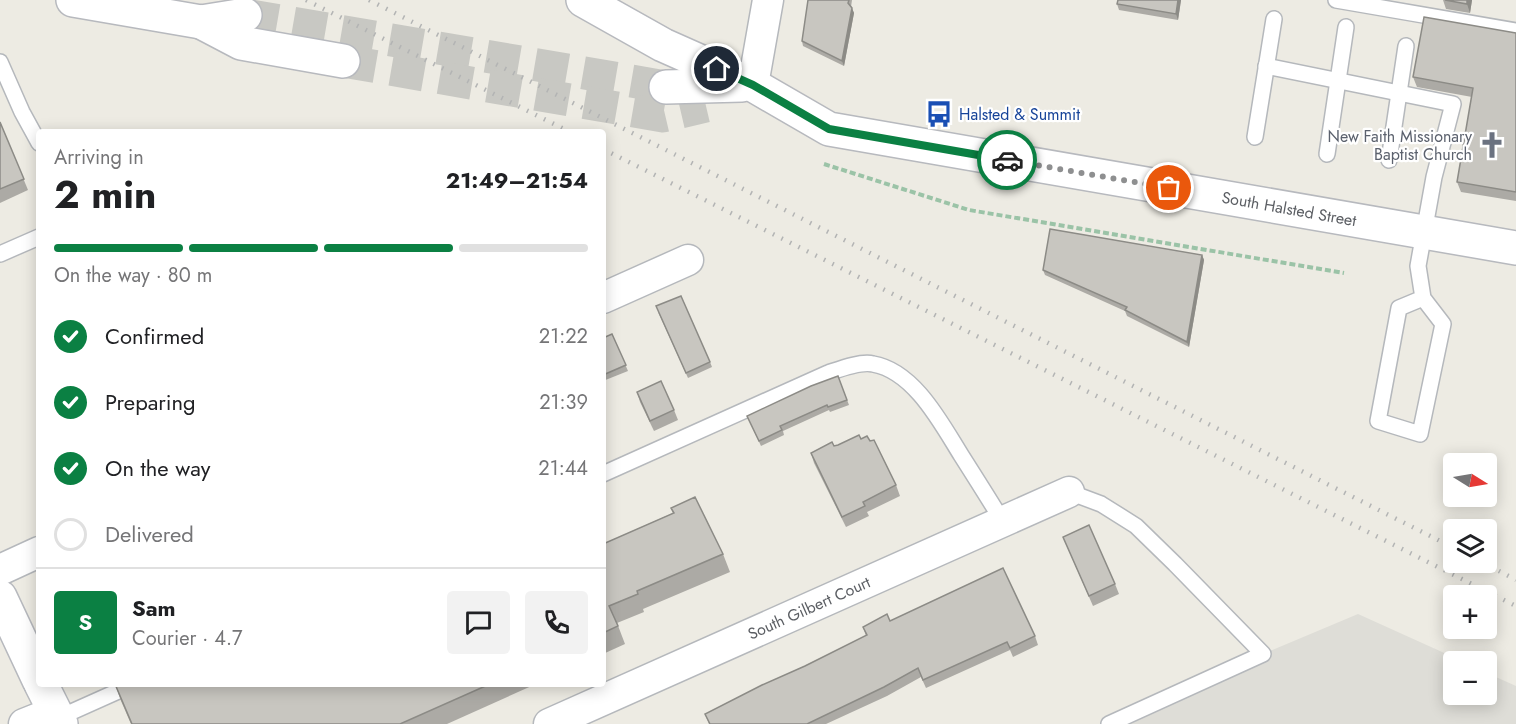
<!DOCTYPE html>
<meta charset="utf-8">
<style>
body{margin:0;font-family:Jost,sans-serif;background:#f2f2f2;color:#202124;height:100vh;display:flex;flex-direction:column;font-size:22px;white-space:nowrap}
*{box-sizing:border-box;margin:0}
p{font-size:20px;color:#757577}
.icon{flex:none;width:33px;height:33px;fill:none;stroke:currentColor;stroke-width:2;stroke-linecap:round;stroke-linejoin:round}
.map{position:relative;flex:1;overflow:hidden}
.drawer{position:absolute;left:36px;top:129px;width:570px;height:558px;display:flex;flex-direction:column;background:#fff;border-radius:6px;box-shadow:0 3px 15px #0003}
.drawer>*{flex:none}
.needle{width:39px;rotate:101deg}
.controls{position:absolute;left:1443px;top:453px;display:grid;gap:12px}
.controls a{display:grid;place-items:center;width:54px;height:54px;border-radius:6px;background:#fff;box-shadow:0 3px 15px #0003;font-size:30px}
.pin{position:absolute;display:grid;place-items:center;width:51px;height:51px;color:#fff;margin:-26px;border:3px solid #fff;border-radius:50%;box-shadow:0 2px 6px #0007}
.courier{position:absolute;display:grid;place-items:center;width:60px;height:60px;margin:-30px;border:4px solid #0b8043;border-radius:50%;background:#fff;color:#222;box-shadow:0 2px 8px #0007}
.head em{font-style:normal;font-weight:700}
.head div{display:flex;flex-direction:column-reverse}
.head{display:flex;align-items:center;justify-content:space-between;height:102px;padding:0 18px}
h1{font-size:39px;font-weight:700;line-height:45px}
.bar{display:grid;grid-template-columns:repeat(4,1fr);gap:9px 6px;align-content:center;height:72px;padding:0 18px}
.bar i{height:8px;border-radius:4px;background:#e0e0e0}
.bar .on{background:#0b8043}
.bar p{grid-column:span 4}
.line{display:flex;align-items:center;gap:15px;padding:0 18px;border-top:2px solid #e0e0e0}
.line div{flex:1}
.round{display:grid;place-items:center;flex:none;width:63px;height:63px;border-radius:6px;background:#f2f2f2}
ol{padding:0 18px;list-style:none}
li{display:flex;align-items:center;gap:18px;height:66px}
li p{margin-inline-start:auto}
li .icon{padding:6px;border-radius:50%;background:#0b8043;color:#fff;stroke-width:4}
li:last-child{color:#757577}
li i{width:33px;height:33px;border:3px solid #e0e0e0;border-radius:50%}
.map>svg:first-child{display:block}
</style>
<div class="map">
<svg width="1516" height="724" viewBox="0 0 1516 724">
<rect width="100%" height="100%" fill="#edebe3"/>
<!-- industrial -->
<polygon fill="#deddd7" points="1358,614 1462,661 1454,662 1454,694 1486,694 1487,673 1516,686 1516,724 1109,724 1263,654"/>
<g fill="none" stroke-linecap="round" stroke-linejoin="round">
<!-- secondary-tunnel -->
<g stroke="#c8c8c3" stroke-width="33" stroke-dasharray="33 16" stroke-linecap="butt">
<polyline points="245,15 666,87"/>
<polyline points="343,61 663,116 706,106"/>
</g>
<defs>
<g id="lane">
<polyline points="1336,0 1516,31"/>
<polyline points="0,62 22,112 39,143"/>
<polyline points="1266,66 1453,104 1434,177 1418,266 1423,298 1399,308 1378,421 1420,434 1443,324 1423,298"/>
<polyline points="1255,137 1274,19"/>
<polyline points="1327,154 1346,27"/>
<polyline points="1389,160 1406,46"/>
<polyline points="0,254 39,237"/>
<path d="M603,474L828,373C840,369 861,361 873,364C914,371 941,423 961,455C975,477 989,499 1003,522"/>
<polyline points="1069,492 1101,504 1136,526 1175,564 1263,654 1109,724"/>
<polyline points="58,718 134,684"/>
</g>
<g id="street">
<polyline points="753,85 768,0"/>
<polyline points="603,298 688,260"/>
<polyline points="0,570 39,552"/>
<polyline points="24,724 54,712"/>
<polyline points="549,724 1069,492"/>
</g>
<g id="secondary">
<polyline points="73,0 201,22 245,15"/>
<polyline points="583,0 663,45 753,85 829,129 1516,248"/>
<polyline points="201,22 241,43 343,61"/>
<polyline points="666,87 742,85"/>
<polyline points="0,597 39,680"/>
<polyline points="41,684 61,724"/>
</g>
</defs>
<!-- lane casing -->
<use href="#lane" stroke="#b5b8bc" stroke-width="18"/>
<!-- street casing -->
<use href="#street" stroke="#b5b8bc" stroke-width="33"/>
<!-- secondary casing -->
<use href="#secondary" stroke="#b7b9be" stroke-width="36"/>
<!-- path -->
<polyline stroke="#9bc3a7" stroke-width="4" stroke-dasharray="6 3" stroke-linecap="butt" points="824,164 969,210 1344,273"/>
<!-- lane -->
<use href="#lane" stroke="#fff" stroke-width="15"/>
<!-- street -->
<use href="#street" stroke="#fff" stroke-width="30"/>
<!-- secondary -->
<use href="#secondary" stroke="#fff" stroke-width="33"/>
<!-- rail -->
<g stroke="#b3b4b4" stroke-width="4.5" stroke-dasharray="1.5 8" stroke-linecap="butt">
<polyline points="306,0 570,132"/>
<polyline points="369,0 1454,548"/>
<polyline points="603,149 1516,606"/>
<polyline points="1482,562 1516,580"/>
</g>
</g>
<!-- wall -->
<g fill="#acaaa5">
<polygon points="808,0 852,0 851,7 854,13 844,66 803,46 802,41"/>
<polygon points="1118,0 1181,0 1178,20 1119,10 1117,4"/>
<polygon points="1443,0 1472,0 1470,13 1446,9"/>
<polygon points="1516,33 1516,201 1461,192 1457,182 1472,97 1417,87 1413,77"/>
<polygon points="0,122 28,190 0,203"/>
<polygon points="1202,255 1204,260 1189,347 1127,316 1125,311 1045,275 1043,270"/>
<polygon points="658,312 710,362 712,367 688,378"/>
<polygon points="612,334 628,371 603,381 603,338"/>
<polygon points="838,376 849,405 830,412 829,410 783,431 784,435 761,446 747,416"/>
<polygon points="637,392 674,410 678,420 654,431 640,402"/>
<polygon points="861,439 896,485 900,496 867,512 869,516 846,527 814,463 811,453"/>
<polygon points="671,508 723,554 730,572 643,609 644,612 617,623 625,644 603,654 603,544 673,513"/>
<polygon points="1063,537 1115,584 1119,594 1093,606"/>
<polygon points="890,621 1035,636 1038,645 1013,657 1010,650 926,688 921,677 887,696 826,724 709,724 705,714 866,636 863,627"/>
<polygon points="115,684 536,684 447,724 131,724 121,701"/>
</g>
<!-- shaded-wall -->
<g fill="#8c8b86">
<polygon points="1178,0 1181,0 1178,20 1176,14"/>
<polygon points="1467,0 1472,0 1470,13 1467,4"/>
<polygon points="852,8 854,13 844,66 842,61"/>
<polygon points="1202,255 1204,260 1189,347 1187,342"/>
</g>
<!-- building -->
<g fill="#c8c6c0" stroke="#8c8b86" stroke-width="1.5">
<polygon points="808,0 849,0 848,3 852,8 842,61 802,41"/>
<polygon points="1118,0 1178,0 1176,14 1117,4"/>
<polygon points="1445,0 1467,0 1467,4"/>
<polygon points="1424,17 1516,33 1516,192 1457,182 1473,88 1413,77"/>
<polygon points="0,122 24,179 0,189"/>
<polygon points="1050,229 1202,255 1187,342 1125,310 1127,307 1043,270"/>
<polygon points="681,296 710,362 686,373 656,306"/>
<polygon points="612,334 626,365 603,375 603,338"/>
<polygon points="838,376 847,400 828,407 827,405 780,426 782,430 759,441 747,416 811,386"/>
<polygon points="661,381 674,410 650,421 637,392"/>
<polygon points="859,435 861,439 867,436 870,441 874,440 896,485 863,502 865,506 842,517 811,453 832,442 834,446 838,445"/>
<polygon points="695,497 723,554 637,591 638,594 609,606 618,626 603,633 603,544 674,513 671,508"/>
<polygon points="1089,525 1115,584 1089,596 1063,537"/>
<polygon points="1003,568 1035,636 1010,648 1007,642 923,680 918,668 884,687 807,724 710,724 705,714 762,685 805,666 867,635 863,627 887,614 890,621"/>
<polygon points="115,684 490,684 400,724 132,724"/>
</g>
<g fill="none" stroke-linecap="round" stroke-linejoin="round">
<!-- done -->
<polyline stroke="#8e8f90" stroke-width="6" stroke-dasharray="0 10.8" points="1007,160 1169,188"/>
<!-- route -->
<polyline stroke="#0b8043" stroke-width="8" points="717,69 753,85 829,129 1007,160"/>
</g>
<!-- icons -->
<defs>
<symbol id="bus-bare" viewBox="-9 -9 18 18"><path d="M-5-6H5V4H4V6H2V4H-2V6H-4V4H-5ZM-3.5-4V0h7V-4ZM-3.5 1.2v1.5H-2V1.2ZM2 1.2v1.5H3.5V1.2Z" fill="#1a4fb4" stroke="#fff" stroke-width="2.5" paint-order="stroke"/></symbol>
<symbol id="church-bare" viewBox="-9 -9 18 18"><path d="M-1.2-6h2.4v3.5h3.3v2.4h-3.3V6h-2.4V-.1h-3.3v-2.4h3.3Z" fill="#6b7280" stroke="#fff" stroke-width="2.5" paint-order="stroke"/></symbol>
</defs>
<g fill-rule="evenodd">
<use href="#bus-bare" x="920" y="95" width="38" height="38"/>
<use href="#church-bare" x="1473" y="126" width="38" height="38"/>
</g>
<g text-anchor="middle" dominant-baseline="central" stroke-width="4.5" stroke-linejoin="round" paint-order="stroke">
<!-- transit labels -->
<g font-size="16" fill="#164399" stroke="#fff" text-anchor="start">
<text x="959" y="114">Halsted &amp; Summit</text>
</g>
<!-- worship labels -->
<g font-size="16" fill="#5b616d" stroke="#fff" text-anchor="end">
<text x="1472" y="136">New Faith Missionary<tspan x="1472" dy="18">Baptist Church</tspan></text>
</g>
<!-- street labels -->
<g font-size="16" fill="#5b5e63" stroke="#fff">
<text transform="translate(1289 209) rotate(10)">South Halsted Street</text>
<text transform="translate(809 608) rotate(-24)">South Gilbert Court</text>
</g>
</g>
</svg>
<div class="controls">
<a><svg class="needle" viewBox="-14 -14 28 28"><path d="M0-13l5 13h-10z" fill="#e53935"/><path d="M0 13l5-13h-10z" fill="#757577"/></svg></a>
<a><svg class="icon" aria-label="layers" viewBox="0 0 24 24"><path d="M12 4l9 5-9 5-9-5zM3 14l9 5 9-5"/></svg></a>
<a>+</a>
<a>−</a>
</div>
<div class="pin" style="left:1169px;top:188px;background:#ea580c"><svg class="icon" aria-label="bag" viewBox="0 0 24 24"><path d="M5 8h14l-1 12H6zM9 8a3 3 0 0 1 6 0"/></svg></div>
<div class="pin" style="left:717px;top:69px;background:#1f2937"><svg class="icon" aria-label="home" viewBox="0 0 24 24"><path d="M3 11l9-7 9 7M6 9v11h12V9"/></svg></div>
<div class="courier" style="left:1007px;top:160px"><svg class="icon" aria-label="car" viewBox="0 0 24 24"><path d="M5 17H2v-5l4-1 3-4h7l3 4 3 1v5h-3M9 17h6M6 11h13"/><circle cx="7" cy="17" r="2"/><circle cx="17" cy="17" r="2"/></svg></div>
<section class="drawer">
<div class="head"><div><h1>2 min</h1><p>Arriving in</p></div><em>21:49–21:54</em></div>
<div class="bar"><i class="on"></i><i class="on"></i><i class="on"></i><i></i><p>On the way · 80 m</p></div>
<ol>
<li><svg class="icon" aria-label="check" viewBox="0 0 24 24"><path d="M5 12l5 5 9-10"/></svg>Confirmed<p>21:22</p></li>
<li><svg class="icon" aria-label="check" viewBox="0 0 24 24"><path d="M5 12l5 5 9-10"/></svg>Preparing<p>21:39</p></li>
<li><svg class="icon" aria-label="check" viewBox="0 0 24 24"><path d="M5 12l5 5 9-10"/></svg>On the way<p>21:44</p></li>
<li><i></i>Delivered</li>
</ol>
<div class="line" style="height:108px"><b class="round" style="background:#0b8043;color:#fff">S</b><div><b>Sam</b><p>Courier · 4.7</p></div><a class="round"><svg class="icon" aria-label="chat" viewBox="0 0 24 24"><path d="M4 5h16v11H9l-5 4z"/></svg></a><a class="round"><svg class="icon" aria-label="phone" viewBox="0 0 24 24"><path d="M5 4h4l2 5-3 2q2 4 5 5l2-3 5 2v4C11 20 4 13 5 4z"/></svg></a></div>
</section>
</div>
